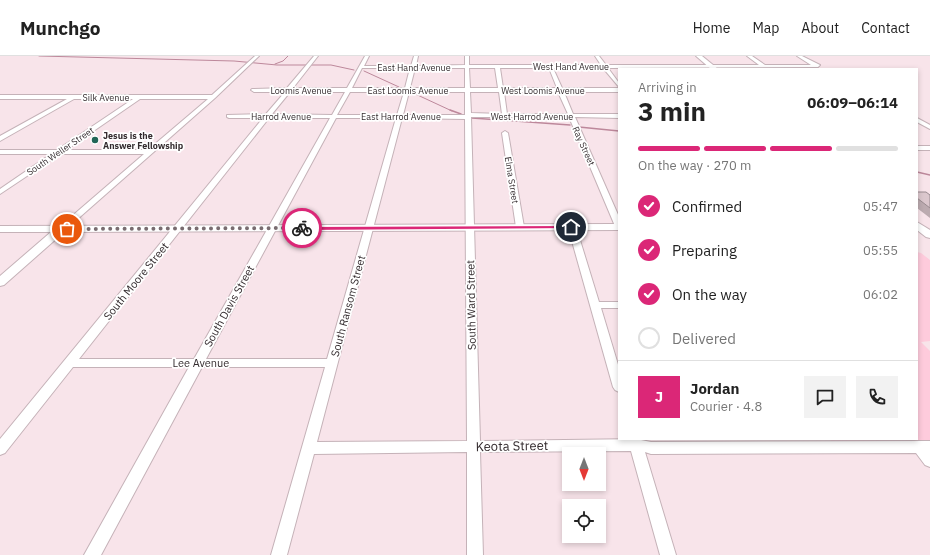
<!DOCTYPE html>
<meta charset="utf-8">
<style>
body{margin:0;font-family:"IBM Plex Sans",sans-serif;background:#f2f2f2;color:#222;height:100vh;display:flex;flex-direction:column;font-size:15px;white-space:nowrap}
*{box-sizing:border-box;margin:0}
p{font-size:13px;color:#767676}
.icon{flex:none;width:22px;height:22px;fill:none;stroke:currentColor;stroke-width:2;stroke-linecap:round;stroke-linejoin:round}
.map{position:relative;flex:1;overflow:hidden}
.side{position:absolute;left:618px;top:12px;width:300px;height:372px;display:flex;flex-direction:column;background:#fff;border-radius:0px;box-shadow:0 2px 6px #0003}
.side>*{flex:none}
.needle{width:26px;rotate:180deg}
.buttons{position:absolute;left:562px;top:391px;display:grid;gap:8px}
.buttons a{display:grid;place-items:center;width:44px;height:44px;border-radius:0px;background:#fff;box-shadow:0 2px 6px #0003;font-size:20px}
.pin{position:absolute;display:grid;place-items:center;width:34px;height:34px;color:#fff;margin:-17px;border:2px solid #fff;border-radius:50%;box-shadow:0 1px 4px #0007}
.courier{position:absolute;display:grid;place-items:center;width:40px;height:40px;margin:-20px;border:3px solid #db2777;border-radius:50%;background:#fff;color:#222;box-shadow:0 1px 5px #0007}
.summary em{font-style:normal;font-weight:700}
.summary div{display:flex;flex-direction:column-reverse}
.summary{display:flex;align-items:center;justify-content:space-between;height:68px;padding:0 20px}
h1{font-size:26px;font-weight:700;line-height:30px}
.bar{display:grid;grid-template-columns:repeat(4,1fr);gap:6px 4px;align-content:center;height:48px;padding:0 20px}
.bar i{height:5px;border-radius:3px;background:#e0e0e0}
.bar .selected{background:#db2777}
.bar p{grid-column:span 4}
.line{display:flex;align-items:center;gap:10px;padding:0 20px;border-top:1px solid #e0e0e0}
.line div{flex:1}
.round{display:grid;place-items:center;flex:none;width:42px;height:42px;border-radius:0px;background:#f2f2f2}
ol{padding:0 20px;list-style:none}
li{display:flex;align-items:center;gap:12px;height:44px}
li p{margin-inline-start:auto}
li .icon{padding:4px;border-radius:50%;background:#db2777;color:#fff;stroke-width:4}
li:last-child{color:#767676}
li i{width:22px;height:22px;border:2px solid #e0e0e0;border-radius:50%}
header{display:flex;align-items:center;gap:24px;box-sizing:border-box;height:56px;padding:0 20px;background:#fff;border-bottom:1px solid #e0e0e0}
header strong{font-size:19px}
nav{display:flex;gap:22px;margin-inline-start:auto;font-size:14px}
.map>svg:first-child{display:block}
</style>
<header>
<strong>Munchgo</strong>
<nav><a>Home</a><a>Map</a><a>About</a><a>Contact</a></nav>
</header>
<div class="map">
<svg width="930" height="499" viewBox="0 0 930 499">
<rect width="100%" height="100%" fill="#f8e4ea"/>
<!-- green -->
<polygon fill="#fecbdc" points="917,196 921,197 930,204 930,285 921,286 930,295 930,391 835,391 830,383 917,383"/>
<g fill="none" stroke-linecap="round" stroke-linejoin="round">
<!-- stream-far1 -->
<g stroke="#bd889b" stroke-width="1">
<polyline points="39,0 234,5 277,9 331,9 354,14"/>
<polyline points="275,8 283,5 288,0"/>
<polyline points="364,15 399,31"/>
<polyline points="411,36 452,55"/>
</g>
<!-- stream -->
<g stroke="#bd889b" stroke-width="1.5">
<polyline points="450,54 461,58"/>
<polyline points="472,62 570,69"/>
<polyline points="579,71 619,75"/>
<polyline points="917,116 930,119"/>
</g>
<defs>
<g id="street">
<path d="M255,0H259L215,42L64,175H61L57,173L144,98H60L0,138V133L51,98H0V94H57L133,43H74L0,85V80L67,43H0V39H212ZM140,43H208L148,94H66Z"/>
<path d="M314,0H318L293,32H347L365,0H369L364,10H411L414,0H418L416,10L465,9V0H469V9H601L595,0H599L606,9H759L747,0H752L765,9H811L797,0H802L820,9L818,11L608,12L619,27V31L603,12H553L562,32H619V36H564L573,58H619V62L575,61L619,161V172L615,170L569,61H471L480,385L641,383V384L651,386L930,385V411L925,409L916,397L651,398L645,396L676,499H660L631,395L480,396L483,499H467V396L314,398L287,499H271L325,311H202L101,499H84L189,311H73L5,397L0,399V383L263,62H229L227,61V59L266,58L285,36H254L251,34L252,33L287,32ZM362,12H410L405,32H352ZM415,12H465V32H410ZM469,12H495L498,32H470ZM500,12H549L557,32H503ZM290,36H345L332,59L272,58ZM350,36H404L397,59H337ZM409,36H465V59H403ZM470,36H499L502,58L471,57ZM504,36H558L568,58H507ZM269,62H330L194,303H79ZM336,62H396L327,303H206ZM402,62L465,63L467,385L317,386Z"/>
<polygon points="917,62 930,69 930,73 917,66"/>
<polygon points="505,75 508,77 524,171 520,173 516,171 502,77"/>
<rect x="917" y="90" width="13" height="4"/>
<polygon points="569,169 572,169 576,171 599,246 619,246 619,252 601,252 619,312 619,336 615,334 613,331 568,171"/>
</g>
<g id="secondary">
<polygon points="696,0 702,0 718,13 711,13"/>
<polygon points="917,166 930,174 930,182 926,181 917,174"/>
<polygon points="619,168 619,174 64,176 4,229 0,230 0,220 51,176 0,176 0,170"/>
</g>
</defs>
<!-- street casing -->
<use href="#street" stroke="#c5b2b8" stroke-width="2"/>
<!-- secondary casing -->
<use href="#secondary" stroke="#c5b2b8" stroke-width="2"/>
<!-- street -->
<use href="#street" fill="#fff" fill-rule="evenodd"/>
<!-- secondary -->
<use href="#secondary" fill="#fff" fill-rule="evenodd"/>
</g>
<!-- wall -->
<polygon fill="#bcabb0" points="917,136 930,139 930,162 917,152"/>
<!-- building -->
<polygon fill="#dbc7cd" stroke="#998b90" points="917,136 926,136 930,139 930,152 917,142"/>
<!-- route -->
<polygon fill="#db2777" points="571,170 573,171 572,172 302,174 300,172 302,171"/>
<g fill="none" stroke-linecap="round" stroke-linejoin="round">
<!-- done -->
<polyline stroke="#796c70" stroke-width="4" stroke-dasharray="0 7.2" points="67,173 302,172"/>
</g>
<!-- markers -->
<circle fill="#216657" stroke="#fff" stroke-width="1.5" cx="95" cy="84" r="4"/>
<g text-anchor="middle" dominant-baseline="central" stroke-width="3.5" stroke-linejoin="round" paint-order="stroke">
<!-- far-street labels -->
<g font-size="9" fill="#342c2f" stroke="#fff">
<text x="571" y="10">West Hand Avenue</text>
<text x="414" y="11">East Hand Avenue</text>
<text x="301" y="34">Loomis Avenue</text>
<text x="408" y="34">East Loomis Avenue</text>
<text x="543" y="34">West Loomis Avenue</text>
<text x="106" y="41">Silk Avenue</text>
<text x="281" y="60">Harrod Avenue</text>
<text x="401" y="60">East Harrod Avenue</text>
<text x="532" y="60">West Harrod Avenue</text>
<text transform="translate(584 90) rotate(66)">Ray Street</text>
<text transform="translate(60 95) rotate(-34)">South Weller Street</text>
<text transform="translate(512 124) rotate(81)">Elma Street</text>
</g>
<!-- far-poi labels -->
<g font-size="9" font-weight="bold" fill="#342c2f" stroke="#fff" text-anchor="start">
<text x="103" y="79">Jesus is the<tspan x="103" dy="10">Answer Fellowship</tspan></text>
</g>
<!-- street labels -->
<g font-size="11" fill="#342c2f" stroke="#fff">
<text transform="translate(136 225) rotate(-51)">South Moore Street</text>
<text transform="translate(471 249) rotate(-91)">South Ward Street</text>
<text transform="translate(229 250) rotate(-61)">South Davis Street</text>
<text transform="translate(348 250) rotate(-75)">South Ransom Street</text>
<text x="201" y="307">Lee Avenue</text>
</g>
<!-- near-street labels -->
<g font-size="13" fill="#342c2f" stroke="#fff">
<text transform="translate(512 390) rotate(-1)">Keota Street</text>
</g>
</g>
</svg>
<div class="buttons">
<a><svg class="needle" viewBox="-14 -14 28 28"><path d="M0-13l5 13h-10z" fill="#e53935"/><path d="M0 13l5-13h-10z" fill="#767676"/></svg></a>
<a><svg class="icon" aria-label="locate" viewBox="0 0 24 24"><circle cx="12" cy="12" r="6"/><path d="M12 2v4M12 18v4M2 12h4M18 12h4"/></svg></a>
</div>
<div class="pin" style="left:67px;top:173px;background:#ea580c"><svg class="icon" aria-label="bag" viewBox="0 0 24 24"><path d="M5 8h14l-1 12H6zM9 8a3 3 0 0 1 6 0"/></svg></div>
<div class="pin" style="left:571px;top:171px;background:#1f2937"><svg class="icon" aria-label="home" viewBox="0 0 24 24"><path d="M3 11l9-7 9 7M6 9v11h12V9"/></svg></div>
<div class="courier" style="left:302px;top:172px"><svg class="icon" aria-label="bike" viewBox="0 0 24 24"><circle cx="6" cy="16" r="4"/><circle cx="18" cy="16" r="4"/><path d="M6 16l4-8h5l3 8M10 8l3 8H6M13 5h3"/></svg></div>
<section class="side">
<div class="summary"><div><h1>3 min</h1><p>Arriving in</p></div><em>06:09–06:14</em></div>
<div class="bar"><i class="selected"></i><i class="selected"></i><i class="selected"></i><i></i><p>On the way · 270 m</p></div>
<ol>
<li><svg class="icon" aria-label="check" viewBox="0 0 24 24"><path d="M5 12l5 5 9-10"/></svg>Confirmed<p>05:47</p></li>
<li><svg class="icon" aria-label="check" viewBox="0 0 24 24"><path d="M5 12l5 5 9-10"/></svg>Preparing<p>05:55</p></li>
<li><svg class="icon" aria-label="check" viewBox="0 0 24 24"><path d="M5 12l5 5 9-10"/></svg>On the way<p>06:02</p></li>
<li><i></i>Delivered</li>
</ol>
<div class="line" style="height:72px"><b class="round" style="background:#db2777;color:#fff">J</b><div><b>Jordan</b><p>Courier · 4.8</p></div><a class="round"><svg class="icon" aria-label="chat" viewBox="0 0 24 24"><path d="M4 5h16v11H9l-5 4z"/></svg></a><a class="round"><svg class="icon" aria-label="phone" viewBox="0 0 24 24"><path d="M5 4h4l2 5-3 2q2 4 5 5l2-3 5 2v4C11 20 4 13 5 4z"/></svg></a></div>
</section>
</div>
